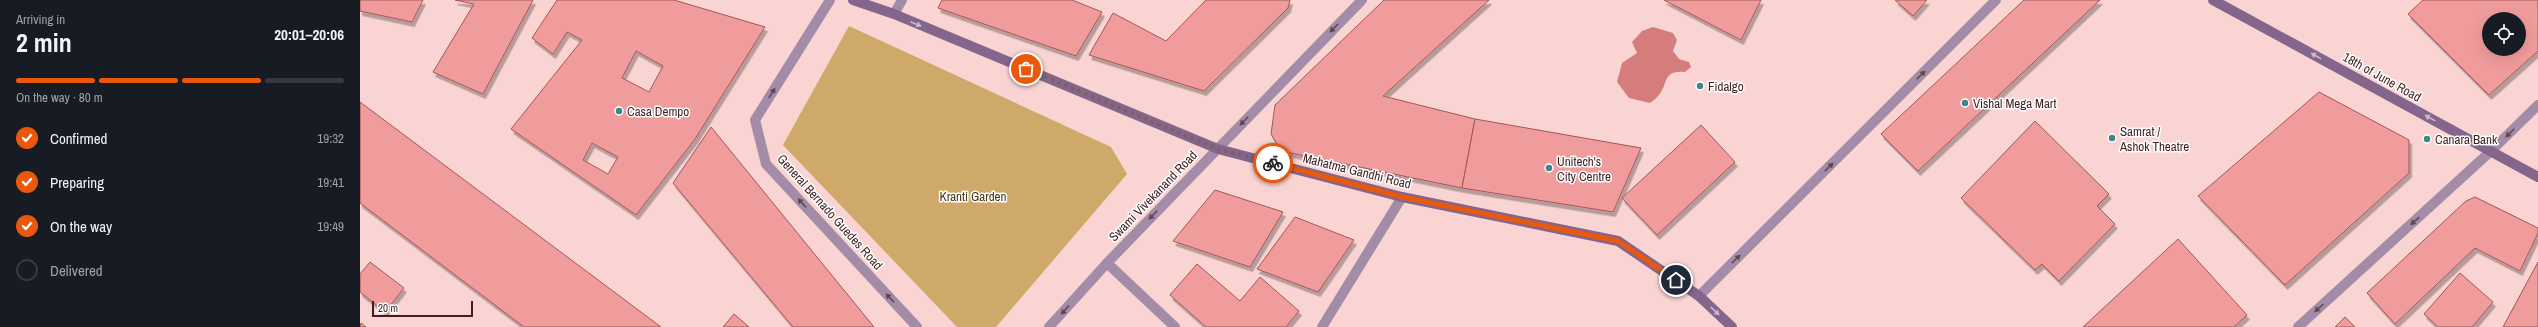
<!DOCTYPE html>
<meta charset="utf-8">
<style>
body{margin:0;font-family:"Archivo Narrow",sans-serif;background:#20242c;color:#f1f3f6;height:100vh;display:flex;flex-direction:column;font-size:15px;white-space:nowrap}
*{box-sizing:border-box;margin:0}
p{font-size:13px;color:#9ea1a6}
.icon{flex:none;width:22px;height:22px;fill:none;stroke:currentColor;stroke-width:2;stroke-linecap:round;stroke-linejoin:round}
.map{position:relative;flex:1;overflow:hidden}
.panel{display:flex;flex-direction:column;background:#171b24;width:360px}
.panel>*{flex:none}
.tools{position:absolute;left:2122px;top:12px;display:grid;gap:8px}
.tools a{display:grid;place-items:center;width:44px;height:44px;border-radius:50%;background:#171b24;box-shadow:0 4px 16px #0002;font-size:20px}
.scale{position:absolute;left:12px;bottom:10px;width:101px;box-sizing:border-box;padding-left:4px;border:2px solid #401f20;border-top:0;font-size:11px;line-height:14px;white-space:nowrap;color:#401f20;-webkit-text-stroke:3px #fff;paint-order:stroke}
.pin{position:absolute;display:grid;place-items:center;width:34px;height:34px;color:#fff;margin:-17px;border:2px solid #fff;border-radius:50%;box-shadow:0 1px 4px #0007}
.courier{position:absolute;display:grid;place-items:center;width:40px;height:40px;margin:-20px;border:3px solid #ea580c;border-radius:50%;background:#fff;color:#222;box-shadow:0 1px 5px #0007}
.summary em{font-style:normal;font-weight:800}
.summary div{display:flex;flex-direction:column-reverse}
.summary{display:flex;align-items:center;justify-content:space-between;height:68px;padding:0 16px}
h1{font-size:26px;font-weight:800;line-height:30px}
.bar{display:grid;grid-template-columns:repeat(4,1fr);gap:6px 4px;align-content:center;height:48px;padding:0 16px}
.bar i{height:5px;border-radius:3px;background:#363941}
.bar .current{background:#ea580c}
.bar p{grid-column:span 4}
ol{padding:0 16px;list-style:none}
li{display:flex;align-items:center;gap:12px;height:44px}
li p{margin-inline-start:auto}
li .icon{padding:4px;border-radius:50%;background:#ea580c;color:#fff;stroke-width:4}
li:last-child{color:#9ea1a6}
li i{width:22px;height:22px;border:2px solid #363941;border-radius:50%}
main{display:flex;flex:1;min-height:0}
.map>svg:first-child{display:block}
</style>
<main>
<section class="panel">
<div class="summary"><div><h1>2 min</h1><p>Arriving in</p></div><em>20:01–20:06</em></div>
<div class="bar"><i class="current"></i><i class="current"></i><i class="current"></i><i></i><p>On the way · 80 m</p></div>
<ol>
<li><svg class="icon" aria-label="check" viewBox="0 0 24 24"><path d="M5 12l5 5 9-10"/></svg>Confirmed<p>19:32</p></li>
<li><svg class="icon" aria-label="check" viewBox="0 0 24 24"><path d="M5 12l5 5 9-10"/></svg>Preparing<p>19:41</p></li>
<li><svg class="icon" aria-label="check" viewBox="0 0 24 24"><path d="M5 12l5 5 9-10"/></svg>On the way<p>19:49</p></li>
<li><i></i>Delivered</li>
</ol>
</section>
<div class="map">
<svg width="2178" height="327" viewBox="0 0 2178 327">
<defs>
<filter id="shadow"><feDropShadow dx="2.5" dy="4.5" stdDeviation="0" flood-color="#0004"/></filter>
</defs>
<rect width="100%" height="100%" fill="#f9d4d3"/>
<!-- green -->
<polygon fill="#cfa969" points="489,26 751,147 767,174 636,327 597,327 423,145"/>
<!-- water -->
<path fill="#d57d7d" d="M1293,27L1313,33L1317,40L1313,51L1319,59L1329,62L1331,67L1325,72C1297,70 1313,89 1290,103L1269,98L1257,82L1262,63L1277,53L1272,42L1282,31Z"/>
<!-- building -->
<g fill="#f19c9c" stroke="#a35657" fill-rule="evenodd" filter="url(#shadow)">
<polygon points="0,0 63,0 52,22 0,11"/>
<polygon points="95,0 173,0 123,94 73,72 114,4"/>
<path d="M197,0H314L405,27L335,139L276,215L151,129L222,40L207,32L193,54L172,38ZM276,51L303,66L289,92L262,78ZM232,143L258,157L248,174L223,160Z"/>
<polygon points="582,0 712,0 742,12 716,56 578,8"/>
<polygon points="846,0 930,0 928,8 844,91 729,55 753,13 806,41"/>
<polygon points="1024,0 1129,0 1023,96 1115,119 1102,188 921,151 911,134 915,105"/>
<polygon points="1304,0 1401,0 1381,40"/>
<polygon points="1535,0 1567,0 1553,16"/>
<polygon points="1664,0 1740,0 1558,171 1521,134"/>
<path d="M2063,0H2178V51L2129,95L2048,14ZM2129,19H2159V49H2129Z"/>
<polygon points="1959,92 2049,140 2049,173 1925,285 1838,196"/>
<polygon points="0,102 301,327 164,327 0,203"/>
<polygon points="1115,119 1281,148 1253,212 1102,188"/>
<polygon points="1675,121 1749,194 1737,206 1755,224 1699,281 1682,264 1675,270 1601,198"/>
<polygon points="1341,125 1375,162 1297,235 1262,198"/>
<polygon points="351,127 514,327 433,327 313,183"/>
<polygon points="855,190 923,212 890,267 813,241"/>
<polygon points="2115,197 2178,228 2178,233 2160,271 2115,248 2035,324 2007,293 2106,201"/>
<polygon points="935,217 994,240 958,292 897,269"/>
<polygon points="1818,239 1887,315 1874,327 1723,327"/>
<polygon points="10,262 44,288 25,312 0,292 0,274"/>
<polygon points="2178,262 2178,327 2143,327"/>
<polygon points="837,264 880,301 900,277 939,311 926,327 846,327 810,295"/>
<polygon points="2100,273 2133,302 2112,327 2078,327 2064,314"/>
<polygon points="374,314 389,327 363,327"/>
<polygon points="1985,317 1995,327 1975,327"/>
<polygon points="1,323 6,327 0,327"/>
</g>
<g fill="none" stroke-linecap="round" stroke-linejoin="round">
<!-- minor -->
<g stroke="#a28ca7" stroke-width="10">
<polyline points="747,263 815,327"/>
<polyline points="1339,296 1636,0"/>
<polyline points="962,327 1042,197"/>
<polyline points="1938,327 2131,151 2178,105"/>
</g>
<!-- tertiary -->
<g stroke="#a28ca7" stroke-width="10">
<polyline points="470,0 395,120 406,164 557,327"/>
<polyline points="534,14 542,0"/>
<polyline points="689,327 747,263 1002,0"/>
</g>
<!-- secondary -->
<g stroke="#84658b" stroke-width="10">
<polyline points="493,0 534,14 858,149 1042,197 1258,241 1339,296 1372,327"/>
<polyline points="1853,0 2178,177"/>
</g>
</g>
<!-- one-way arrows -->
<defs><path id="oneway-solid" d="M-6-.8H1V-3.2L6.5 0L1 3.2V.8H-6Z"/></defs>
<g fill="#c8bacb">
<use href="#oneway-solid" transform="translate(556 24) rotate(23)"/>
<use href="#oneway-solid" transform="translate(1956 56) rotate(-151)"/>
<use href="#oneway-solid" transform="translate(2070 118) rotate(-151)"/>
<use href="#oneway-solid" transform="translate(1355 311) rotate(43)"/>
</g>
<g fill="#62454f">
<use href="#oneway-solid" transform="translate(974 28) rotate(134)"/>
<use href="#oneway-solid" transform="translate(1561 75) rotate(-45)"/>
<use href="#oneway-solid" transform="translate(412 93) rotate(-58)"/>
<use href="#oneway-solid" transform="translate(884 121) rotate(134)"/>
<use href="#oneway-solid" transform="translate(2150 133) rotate(135)"/>
<use href="#oneway-solid" transform="translate(1469 167) rotate(-45)"/>
<use href="#oneway-solid" transform="translate(442 203) rotate(-133)"/>
<use href="#oneway-solid" transform="translate(793 215) rotate(134)"/>
<use href="#oneway-solid" transform="translate(2055 221) rotate(138)"/>
<use href="#oneway-solid" transform="translate(1376 259) rotate(-45)"/>
<use href="#oneway-solid" transform="translate(530 298) rotate(-133)"/>
<use href="#oneway-solid" transform="translate(1959 308) rotate(138)"/>
<use href="#oneway-solid" transform="translate(705 310) rotate(132)"/>
</g>
<g fill="none" stroke-linecap="round" stroke-linejoin="round">
<!-- done -->
<polyline stroke="#815e5f" stroke-width="4" stroke-dasharray="0 7.2" points="666,69 858,149 913,163"/>
<!-- route -->
<polyline stroke="#ea580c" stroke-width="5" points="913,163 1042,197 1258,241 1316,280"/>
</g>
<!-- markers -->
<g fill="#3e8689" stroke="#fff" stroke-width="1.5">
<circle cx="1340" cy="86" r="4"/>
<circle cx="1605" cy="103" r="4"/>
<circle cx="259" cy="111" r="4"/>
<circle cx="1752" cy="138" r="4"/>
<circle cx="2067" cy="139" r="4"/>
<circle cx="1189" cy="168" r="4"/>
</g>
<g text-anchor="middle" dominant-baseline="central" stroke-width="3" stroke-linejoin="round" paint-order="stroke">
<!-- street labels -->
<g font-size="13" fill="#401f20" stroke="#fff">
<text transform="translate(2022 77) rotate(29)">18th of June Road</text>
<text transform="translate(997 171) rotate(14)">Mahatma Gandhi Road</text>
<text transform="translate(793 196) rotate(-46)">Swami Vivekanand Road</text>
<text transform="translate(470 212) rotate(48)">General Bernado Guedes Road</text>
</g>
<!-- poi labels -->
<g font-size="13" fill="#401f20" stroke="#fff" text-anchor="start">
<text x="1348" y="86">Fidalgo</text>
<text x="1613" y="103">Vishal Mega Mart</text>
<text x="267" y="111">Casa Dempo</text>
<text x="1760" y="131">Samrat /<tspan x="1760" dy="15">Ashok Theatre</tspan></text>
<text x="2075" y="139">Canara Bank</text>
<text x="1197" y="161">Unitech's<tspan x="1197" dy="15">City Centre</tspan></text>
</g>
<!-- park labels -->
<g font-size="13" fill="#463411" stroke="#fff">
<text x="613" y="196">Kranti Garden</text>
</g>
</g>
</svg>
<div class="tools">
<a><svg class="icon" aria-label="locate" viewBox="0 0 24 24"><circle cx="12" cy="12" r="6"/><path d="M12 2v4M12 18v4M2 12h4M18 12h4"/></svg></a>
</div>
<div class="scale">20 m</div>
<div class="pin" style="left:666px;top:69px;background:#ea580c"><svg class="icon" aria-label="bag" viewBox="0 0 24 24"><path d="M5 8h14l-1 12H6zM9 8a3 3 0 0 1 6 0"/></svg></div>
<div class="pin" style="left:1316px;top:280px;background:#1f2937"><svg class="icon" aria-label="home" viewBox="0 0 24 24"><path d="M3 11l9-7 9 7M6 9v11h12V9"/></svg></div>
<div class="courier" style="left:913px;top:163px"><svg class="icon" aria-label="bike" viewBox="0 0 24 24"><circle cx="6" cy="16" r="4"/><circle cx="18" cy="16" r="4"/><path d="M6 16l4-8h5l3 8M10 8l3 8H6M13 5h3"/></svg></div>
</div>
</main>
